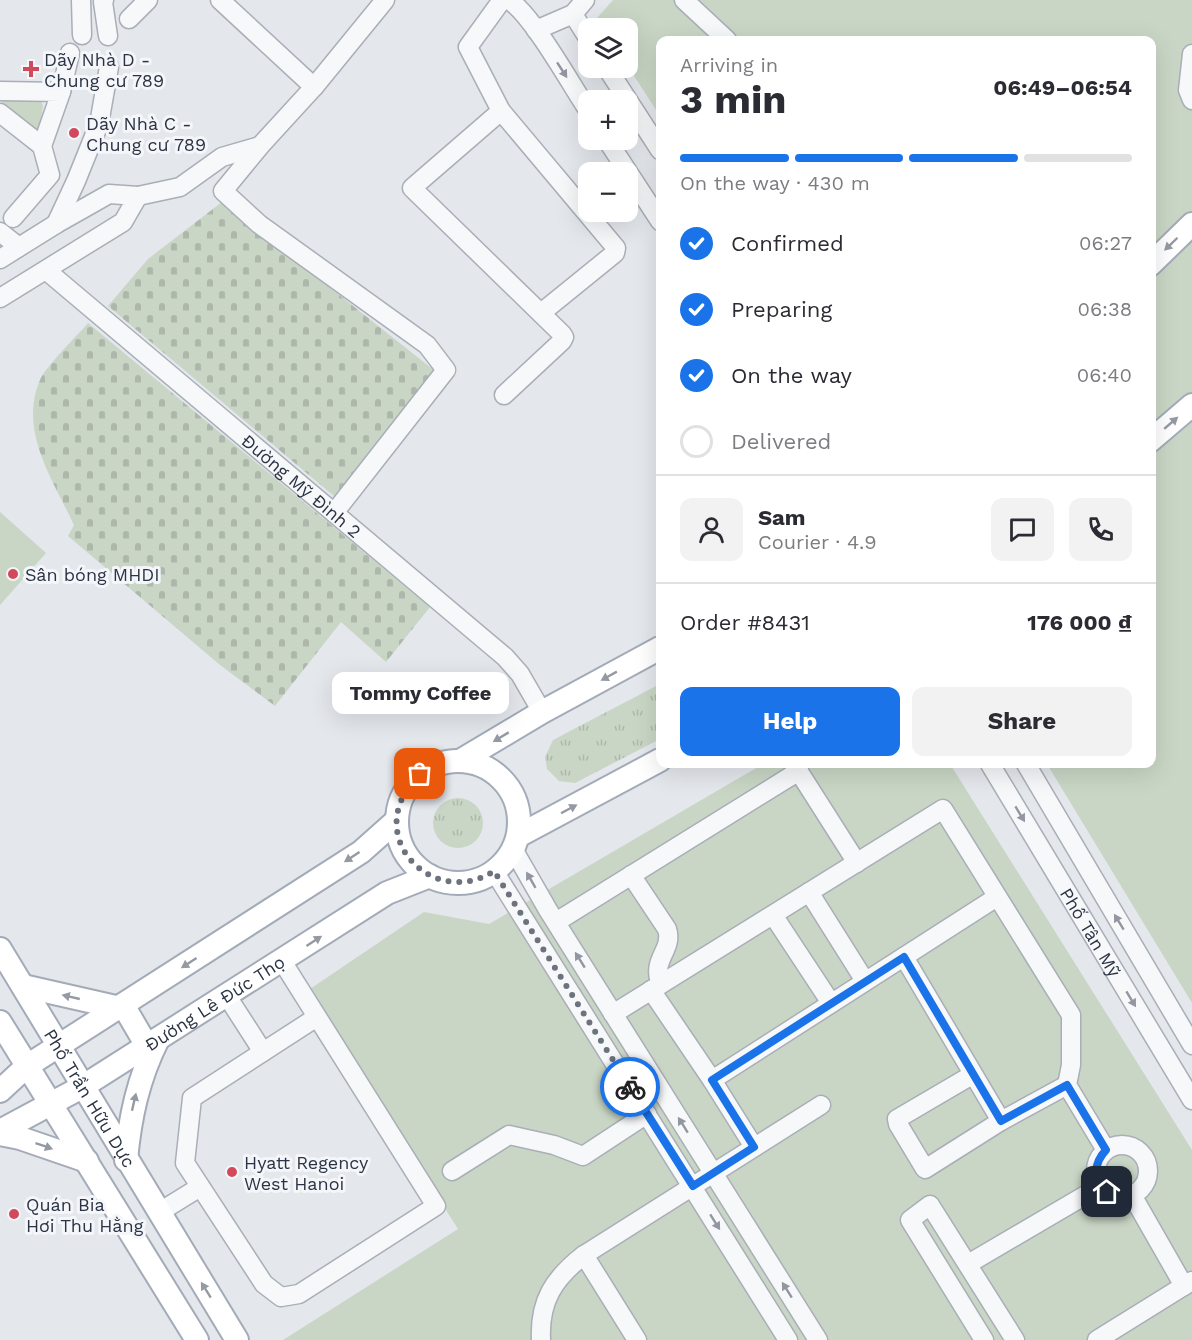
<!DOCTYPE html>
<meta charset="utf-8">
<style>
body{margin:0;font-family:"Work Sans",sans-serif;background:#f2f2f3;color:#2b2b33;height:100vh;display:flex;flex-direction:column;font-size:22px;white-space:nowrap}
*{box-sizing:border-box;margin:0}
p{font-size:20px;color:#7c7c81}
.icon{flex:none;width:33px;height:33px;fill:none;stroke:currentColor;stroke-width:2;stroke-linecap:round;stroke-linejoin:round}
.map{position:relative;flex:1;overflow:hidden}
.sheet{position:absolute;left:656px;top:36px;width:500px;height:732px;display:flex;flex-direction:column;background:#fff;border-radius:12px;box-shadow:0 6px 24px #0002}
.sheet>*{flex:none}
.tools{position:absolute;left:578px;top:18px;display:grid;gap:12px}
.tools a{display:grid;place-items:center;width:60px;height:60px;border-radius:12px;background:#fff;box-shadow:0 6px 24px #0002;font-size:30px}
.pin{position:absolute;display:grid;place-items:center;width:51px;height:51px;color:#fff;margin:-26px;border-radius:12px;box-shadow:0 3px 9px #0006}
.courier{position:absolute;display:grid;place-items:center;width:60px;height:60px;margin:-30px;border:4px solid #1a73e8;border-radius:50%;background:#fff;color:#222;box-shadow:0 2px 8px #0007}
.bubble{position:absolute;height:42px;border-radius:12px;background:#fff;box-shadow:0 6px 24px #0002;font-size:20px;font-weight:700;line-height:42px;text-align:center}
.overview em{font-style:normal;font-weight:700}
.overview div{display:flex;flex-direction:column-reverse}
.overview{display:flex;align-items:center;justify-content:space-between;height:102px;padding:0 24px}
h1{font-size:39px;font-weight:700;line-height:45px}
.bar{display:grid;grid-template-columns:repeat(4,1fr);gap:9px 6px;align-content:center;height:72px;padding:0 24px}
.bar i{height:8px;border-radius:4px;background:#e1e1e2}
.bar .active{background:#1a73e8}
.bar p{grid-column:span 4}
.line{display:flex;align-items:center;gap:15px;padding:0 24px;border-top:2px solid #e1e1e2}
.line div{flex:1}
.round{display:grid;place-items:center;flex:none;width:63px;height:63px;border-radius:12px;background:#f2f2f3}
ol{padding:0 24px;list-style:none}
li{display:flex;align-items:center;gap:18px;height:66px}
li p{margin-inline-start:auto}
li .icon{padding:6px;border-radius:50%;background:#1a73e8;color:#fff;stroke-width:4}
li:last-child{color:#7c7c81}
li i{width:33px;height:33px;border:3px solid #e1e1e2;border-radius:50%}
.action{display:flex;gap:12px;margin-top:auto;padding:12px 24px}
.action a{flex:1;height:69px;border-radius:12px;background:#1a73e8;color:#fff;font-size:24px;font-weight:700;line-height:69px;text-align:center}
.action a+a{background:#f2f2f3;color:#2b2b33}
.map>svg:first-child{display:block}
</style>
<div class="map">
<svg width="1192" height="1340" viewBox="0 0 1192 1340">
<defs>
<pattern id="grass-tufts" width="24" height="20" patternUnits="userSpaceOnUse" patternTransform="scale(1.5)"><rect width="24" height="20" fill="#c9d6c5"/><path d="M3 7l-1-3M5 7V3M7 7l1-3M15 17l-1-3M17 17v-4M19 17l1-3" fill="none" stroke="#adb8ab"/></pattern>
<pattern id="cemetery-stones" width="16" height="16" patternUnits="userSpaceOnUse" patternTransform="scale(1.5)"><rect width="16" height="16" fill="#c9d6c5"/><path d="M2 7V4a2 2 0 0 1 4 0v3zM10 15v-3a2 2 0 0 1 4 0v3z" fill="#adb8ab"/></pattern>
</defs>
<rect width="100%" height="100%" fill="#e4e7ec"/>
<!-- grass -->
<g fill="url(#grass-tufts)">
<polygon points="660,684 660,739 575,783 559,781 547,769 545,757 553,740"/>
<circle cx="458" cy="823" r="25"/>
</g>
<!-- cemetery -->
<g fill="url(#cemetery-stones)">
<polygon points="222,202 435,371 335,497 108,306 148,259"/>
<path d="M88,323L430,607L386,662L341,622L275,706L220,665L68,536L74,525C53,480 18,430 40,380C45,367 77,336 88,323Z"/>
</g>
<!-- park -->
<g fill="#c9d6c5">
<polygon points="613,0 1192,0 1192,1003 1047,764 1150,764 1150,40 660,40 660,116 627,65 627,28 604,28 597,18"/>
<polygon points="3,99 41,101 43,106 39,130 36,132 2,103"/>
<polygon points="0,512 46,553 0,605"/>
<polygon points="763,764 950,764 1192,1150 1192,1340 283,1340 458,1229 307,991 424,912 489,924"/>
</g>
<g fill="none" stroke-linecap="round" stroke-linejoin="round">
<defs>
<g id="minor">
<polyline points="81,0 82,35"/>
<polyline points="104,0 103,2 108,36"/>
<polyline points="220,0 314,87"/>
<polyline points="502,0 468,47 501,111 412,188 562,334 564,337 562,341 504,395"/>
<path d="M509,0C533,16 570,83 588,110"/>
<polyline points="684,0 727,40"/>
<polyline points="573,14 588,38"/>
<polyline points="129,19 148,0"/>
<polyline points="536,30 573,14 585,0"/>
<polyline points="1192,54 1188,90 1192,100"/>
<polyline points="607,68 660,150"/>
<polyline points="0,91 61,92 42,146"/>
<polyline points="61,92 70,53"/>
<polyline points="501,111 616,248 615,253 541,313"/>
<polyline points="0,113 42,146 50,175 13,218"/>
<polyline points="607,140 660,221"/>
<polyline points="138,196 180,187 222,157 260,146"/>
<polyline points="56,224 76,181 99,124 109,67"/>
<polyline points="0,232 19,247"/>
<polyline points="0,259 56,224 109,194 138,196 123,222 0,298"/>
<path id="s1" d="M47,271L505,657L520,674L542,712"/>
<polyline points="334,513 446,370 427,345 259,224 223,191 260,146 314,87 385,0"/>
<polyline points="794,764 857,863"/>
<path id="s2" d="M990,764L1192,1100"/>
<polyline points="1026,764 1192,1045"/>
<polyline points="513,849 548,910 818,1340"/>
<polyline points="494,871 788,1340"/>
<path d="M631,875L667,929C674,950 650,960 661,984"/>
<polyline points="809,892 865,981"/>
<polyline points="773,915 831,1003"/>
<polyline points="556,922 799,771"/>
<polyline points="904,957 1001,1121 925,1169 898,1124 897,1119 972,1075"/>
<polyline points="282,961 436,1206 299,1294 281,1297 264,1284 185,1163 192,1098 317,1017"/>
<polyline points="651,990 712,1080 997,897"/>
<polyline points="227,996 263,1052"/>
<polyline points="613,1014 943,809 1071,1015 1071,1065 1067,1085 1106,1150"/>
<polyline points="712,1080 754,1147"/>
<polyline points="1001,1121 1067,1085"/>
<circle cx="1122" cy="1171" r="26"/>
<polyline points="452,1171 509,1135 554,1145 583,1156 647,1114"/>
<polyline points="1132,1195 1184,1286"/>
<polyline points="158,1213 200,1187"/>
<polyline points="584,1255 637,1340"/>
<polyline points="968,1264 1101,1186"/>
<path d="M541,1340C539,1301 554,1278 584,1255L821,1105"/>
<polyline points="984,1340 910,1220 930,1205 1015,1340"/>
<polyline points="1097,1340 1192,1281"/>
</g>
<g id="major">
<polyline points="1150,265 1192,224"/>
<polyline points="1150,441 1192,405"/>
<polyline points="460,761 542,712 660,648"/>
<circle cx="458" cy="822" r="61"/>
<polyline points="518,836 660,760"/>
<path id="s3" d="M0,949L237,1340"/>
<polyline points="23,986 120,1008"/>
<polyline points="123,1005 147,1046"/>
<polyline points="0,1022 197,1340"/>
<polyline points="0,1091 27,1066 361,852 397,820"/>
<path id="s4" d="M0,1131L82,1087L387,893L430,876"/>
<polyline points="0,1134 20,1138 87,1161"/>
<path d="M126,1160C130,1117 138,1079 158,1039"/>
</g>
</defs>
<!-- minor casing -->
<use href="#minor" stroke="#a9aeb7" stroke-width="21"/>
<!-- major casing -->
<use href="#major" stroke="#a3abb8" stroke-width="26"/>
<!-- minor -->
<use href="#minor" stroke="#f7f8fa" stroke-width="18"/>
<!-- major -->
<use href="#major" stroke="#fff" stroke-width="22"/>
</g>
<!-- one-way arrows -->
<defs><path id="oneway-solid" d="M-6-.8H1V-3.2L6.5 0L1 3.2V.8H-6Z" transform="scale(1.5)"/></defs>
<g fill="#9196a0">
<use href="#oneway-solid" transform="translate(562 70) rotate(57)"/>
<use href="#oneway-solid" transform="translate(1020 814) rotate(59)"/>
<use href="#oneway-solid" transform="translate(531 880) rotate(-120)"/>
<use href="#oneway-solid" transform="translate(1119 922) rotate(-121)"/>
<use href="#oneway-solid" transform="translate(580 960) rotate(-122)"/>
<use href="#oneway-solid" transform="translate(1131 999) rotate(59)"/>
<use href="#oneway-solid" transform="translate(683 1125) rotate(-122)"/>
<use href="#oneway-solid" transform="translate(715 1222) rotate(58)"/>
<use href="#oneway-solid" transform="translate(787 1290) rotate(-122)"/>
</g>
<g fill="#959aa2">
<use href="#oneway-solid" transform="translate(1171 244) rotate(136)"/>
<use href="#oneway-solid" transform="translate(1171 423) rotate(-41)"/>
<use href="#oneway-solid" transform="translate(609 676) rotate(151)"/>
<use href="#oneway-solid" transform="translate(501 737) rotate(149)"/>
<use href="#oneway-solid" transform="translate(569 809) rotate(-28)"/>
<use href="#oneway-solid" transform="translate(352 857) rotate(147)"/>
<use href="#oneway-solid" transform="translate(314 941) rotate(-33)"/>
<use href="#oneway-solid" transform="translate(189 963) rotate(147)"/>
<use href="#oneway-solid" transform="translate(71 997) rotate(-167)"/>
<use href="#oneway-solid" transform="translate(134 1102) rotate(-77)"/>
<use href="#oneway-solid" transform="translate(44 1146) rotate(19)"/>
<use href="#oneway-solid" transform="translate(206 1290) rotate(-122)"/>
</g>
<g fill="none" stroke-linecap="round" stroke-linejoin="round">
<!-- done -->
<path stroke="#6c737f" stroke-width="6" stroke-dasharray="0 10.8" d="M420,774C413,783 406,790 401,801C379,855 443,905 494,871L630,1087"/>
<!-- route -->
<path stroke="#1a73e8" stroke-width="8" d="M630,1087L693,1186L754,1147L712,1080L904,957L1001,1121L1067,1085L1106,1150C1093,1164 1093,1179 1107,1192"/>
</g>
<!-- markers -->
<g fill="#d1495b" stroke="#f4f6f9" stroke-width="2">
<path d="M28 60h6v6h6v6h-6v6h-6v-6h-6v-6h6z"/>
<circle cx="74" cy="133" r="6"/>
<circle cx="13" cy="574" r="6"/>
<circle cx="232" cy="1172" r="6"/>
<circle cx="14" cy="1214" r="6"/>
</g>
<g text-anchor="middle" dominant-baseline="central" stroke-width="6" stroke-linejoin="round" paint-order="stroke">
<!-- poi labels -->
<g font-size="18" fill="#2b3445" stroke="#f4f6f9" text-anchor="start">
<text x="44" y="59">Dãy Nhà D -<tspan x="44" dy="21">Chung cư 789</tspan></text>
<text x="86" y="123">Dãy Nhà C -<tspan x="86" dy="21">Chung cư 789</tspan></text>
<text x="25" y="574">Sân bóng MHDI</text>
<text x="244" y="1162">Hyatt Regency<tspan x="244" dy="21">West Hanoi</tspan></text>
<text x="26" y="1204">Quán Bia<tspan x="26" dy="21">Hơi Thu Hằng</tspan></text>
</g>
<!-- street labels -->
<g font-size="18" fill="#2b3445" stroke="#f4f6f9">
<text stroke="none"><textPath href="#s1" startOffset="333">Đường Mỹ Đình 2</textPath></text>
<text stroke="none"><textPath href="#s2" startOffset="196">Phố Tân Mỹ</textPath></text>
<text stroke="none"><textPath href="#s4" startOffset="250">Đường Lê Đức Thọ</textPath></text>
<text stroke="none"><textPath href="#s3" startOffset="174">Phố Trần Hữu Dực</textPath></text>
</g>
</g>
</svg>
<div class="tools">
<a><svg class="icon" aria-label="layers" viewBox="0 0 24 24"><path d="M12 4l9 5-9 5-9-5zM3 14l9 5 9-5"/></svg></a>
<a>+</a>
<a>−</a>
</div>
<div class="pin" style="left:420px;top:774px;background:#ea580c"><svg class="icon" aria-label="bag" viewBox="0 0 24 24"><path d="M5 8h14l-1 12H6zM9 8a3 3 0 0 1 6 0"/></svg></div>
<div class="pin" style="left:1107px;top:1192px;background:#1f2937"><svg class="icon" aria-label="home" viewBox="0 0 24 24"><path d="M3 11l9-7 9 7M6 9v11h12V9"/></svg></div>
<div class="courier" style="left:630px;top:1087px"><svg class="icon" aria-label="bike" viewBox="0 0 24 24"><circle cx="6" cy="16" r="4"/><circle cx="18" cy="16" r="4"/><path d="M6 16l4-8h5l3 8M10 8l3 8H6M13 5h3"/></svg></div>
<div class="bubble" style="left:332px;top:672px;width:177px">Tommy Coffee</div>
<section class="sheet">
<div class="overview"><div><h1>3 min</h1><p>Arriving in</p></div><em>06:49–06:54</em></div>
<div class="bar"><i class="active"></i><i class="active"></i><i class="active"></i><i></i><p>On the way · 430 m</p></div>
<ol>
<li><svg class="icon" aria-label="check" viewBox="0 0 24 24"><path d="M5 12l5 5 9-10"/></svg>Confirmed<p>06:27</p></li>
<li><svg class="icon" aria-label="check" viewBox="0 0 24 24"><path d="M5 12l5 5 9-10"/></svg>Preparing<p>06:38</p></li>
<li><svg class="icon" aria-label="check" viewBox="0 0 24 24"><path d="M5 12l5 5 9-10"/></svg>On the way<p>06:40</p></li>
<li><i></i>Delivered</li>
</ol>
<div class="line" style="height:108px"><a class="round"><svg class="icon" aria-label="person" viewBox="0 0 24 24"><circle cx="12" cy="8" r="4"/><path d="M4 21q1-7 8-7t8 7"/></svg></a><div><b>Sam</b><p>Courier · 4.9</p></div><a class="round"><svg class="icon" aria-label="chat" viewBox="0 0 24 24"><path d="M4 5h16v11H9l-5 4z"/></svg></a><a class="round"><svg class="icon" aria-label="phone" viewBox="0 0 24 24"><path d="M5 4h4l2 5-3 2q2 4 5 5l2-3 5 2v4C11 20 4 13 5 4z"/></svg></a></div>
<div class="line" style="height:78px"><div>Order #8431</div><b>176 000 ₫</b></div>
<div class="action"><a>Help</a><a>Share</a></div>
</section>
</div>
